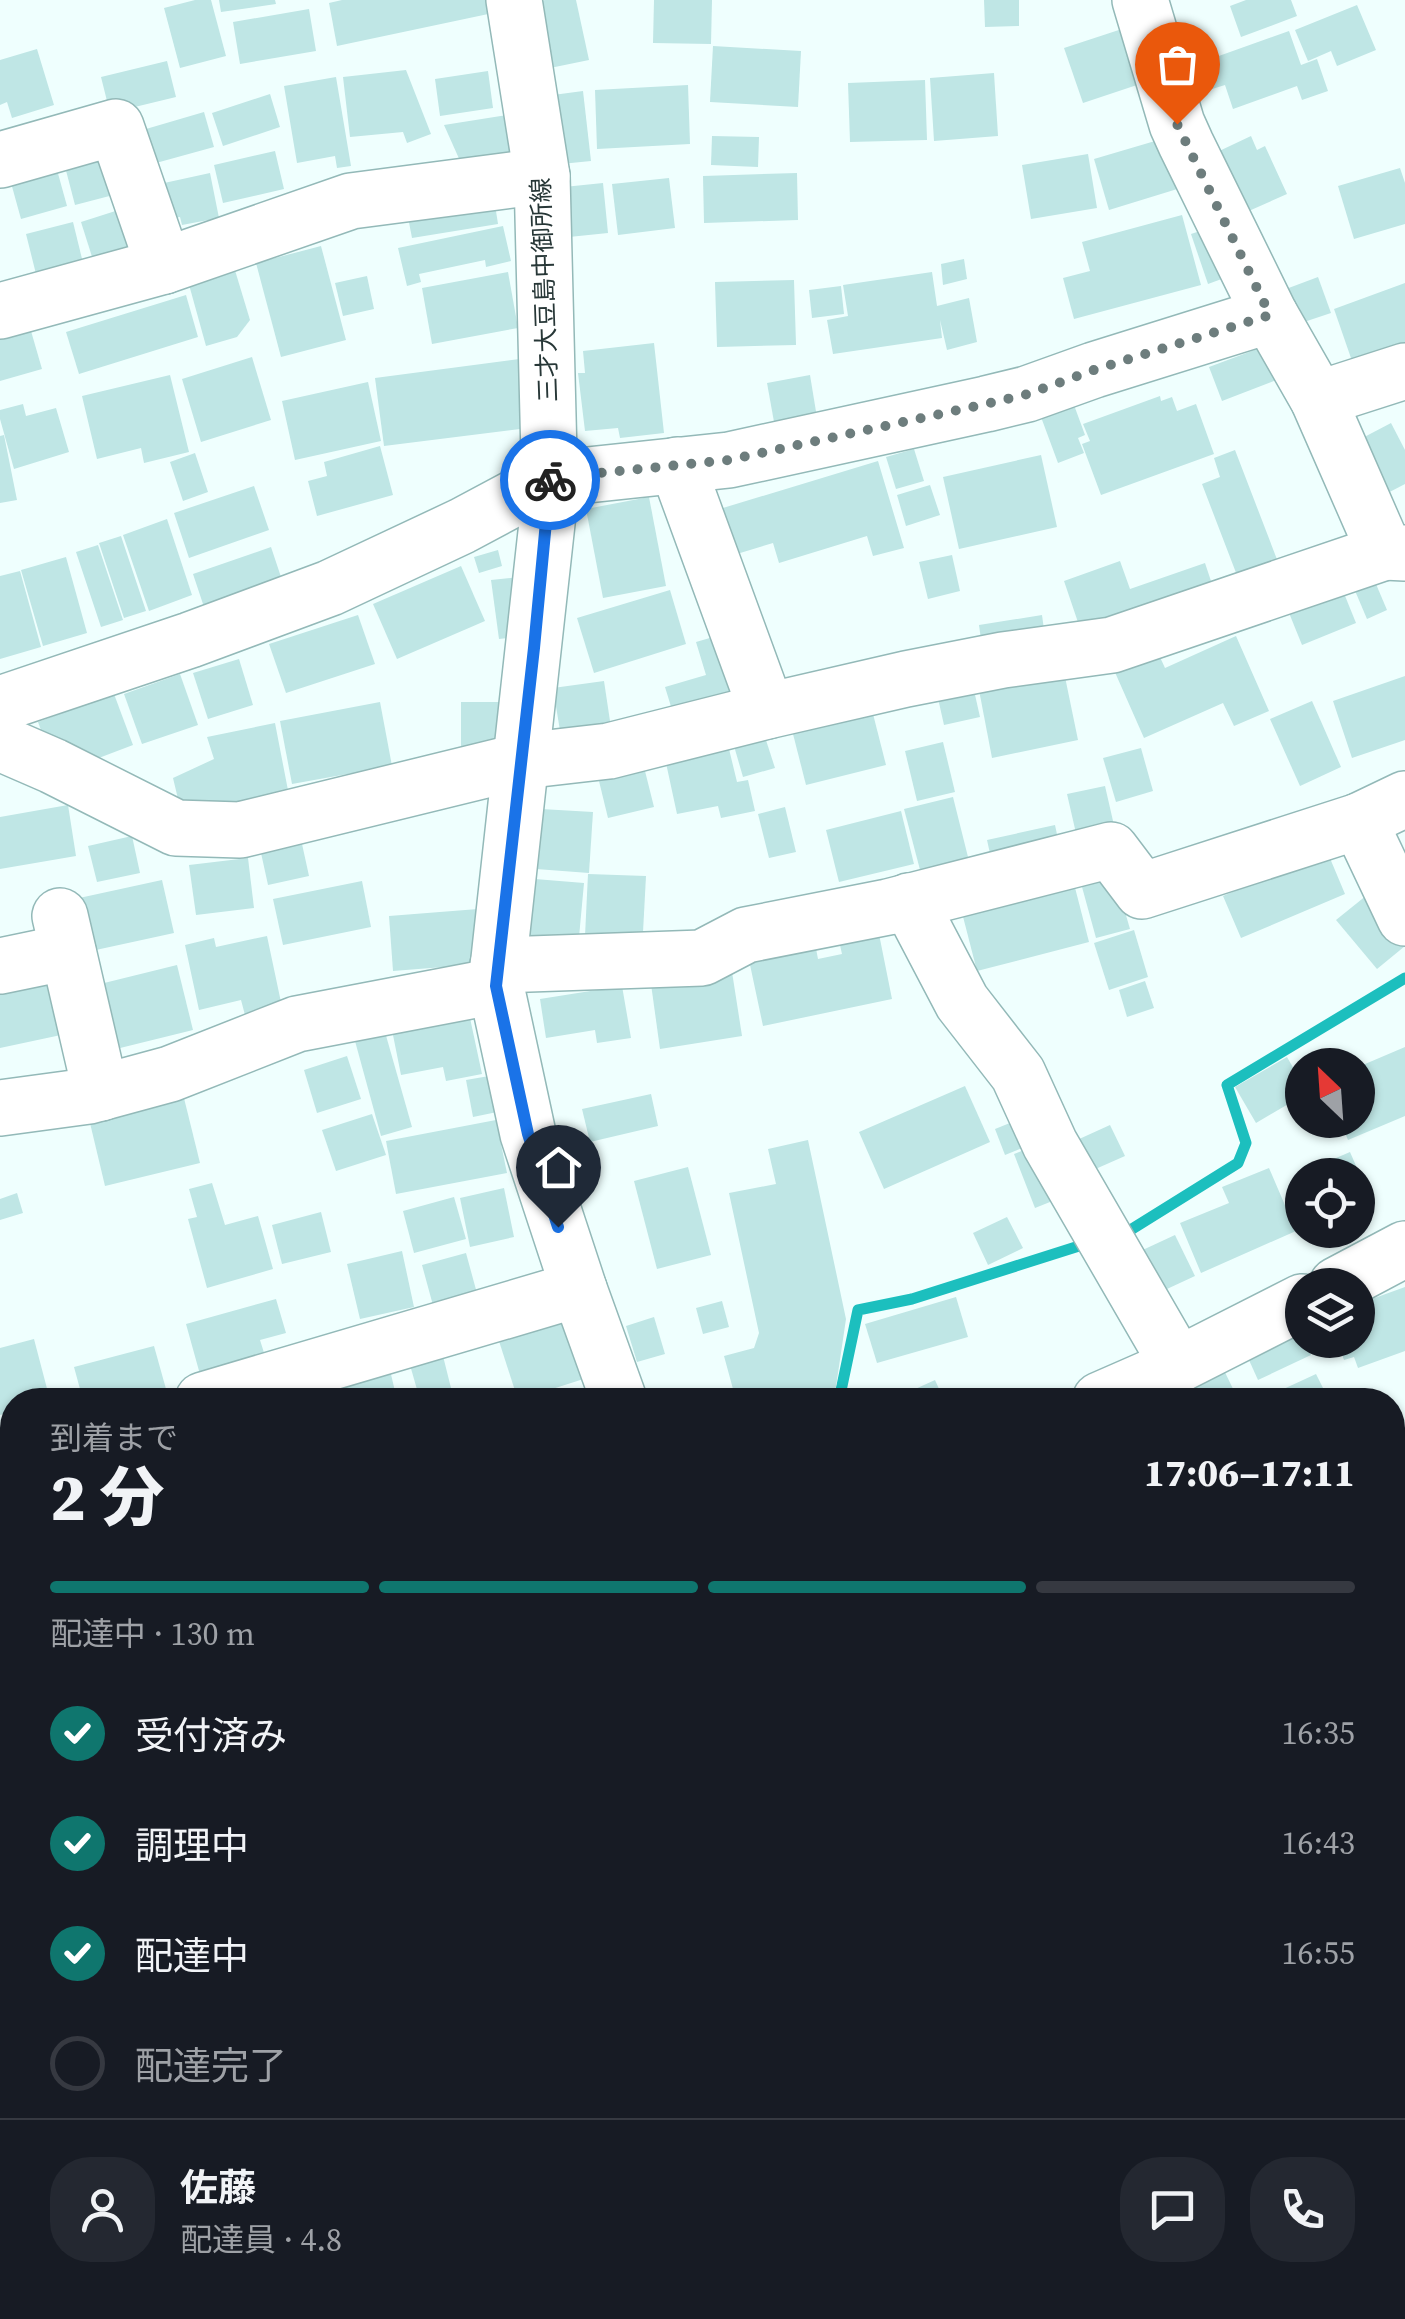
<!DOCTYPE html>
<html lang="ja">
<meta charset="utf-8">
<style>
body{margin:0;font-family:"Source Serif 4","Noto Sans JP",serif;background:#242831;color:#f1f3f6;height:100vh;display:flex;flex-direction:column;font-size:38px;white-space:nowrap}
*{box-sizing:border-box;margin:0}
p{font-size:32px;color:#9ea1a6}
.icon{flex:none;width:55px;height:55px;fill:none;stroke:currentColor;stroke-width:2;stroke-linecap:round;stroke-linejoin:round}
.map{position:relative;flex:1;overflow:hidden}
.side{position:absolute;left:0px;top:1388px;width:1405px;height:932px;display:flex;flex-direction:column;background:#171b24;border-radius:40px 40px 0 0;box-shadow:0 2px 8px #0004}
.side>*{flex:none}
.needle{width:65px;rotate:335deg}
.tools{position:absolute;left:1285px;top:1048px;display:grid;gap:20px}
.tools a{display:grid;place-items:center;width:90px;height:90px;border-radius:50%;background:#171b24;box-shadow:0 2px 8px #0004;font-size:50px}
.pin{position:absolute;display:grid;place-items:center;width:85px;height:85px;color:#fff;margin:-102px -42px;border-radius:50% 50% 50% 0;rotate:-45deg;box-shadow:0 0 10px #0007}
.pin .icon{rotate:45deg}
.courier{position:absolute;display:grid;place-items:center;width:100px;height:100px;margin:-50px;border:8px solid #1a73e8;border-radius:50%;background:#fff;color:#222;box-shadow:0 2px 12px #0007}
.head em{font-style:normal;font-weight:800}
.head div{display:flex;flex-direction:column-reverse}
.head{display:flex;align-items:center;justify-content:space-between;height:170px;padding:0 50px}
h1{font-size:65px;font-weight:800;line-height:75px}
.bar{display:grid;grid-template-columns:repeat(4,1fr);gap:15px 10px;align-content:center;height:120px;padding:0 50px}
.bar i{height:12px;border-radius:8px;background:#363941}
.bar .on{background:#0f766e}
.bar p{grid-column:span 4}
.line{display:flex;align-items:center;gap:25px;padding:0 50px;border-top:2px solid #363941}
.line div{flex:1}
.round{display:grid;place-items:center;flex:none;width:105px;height:105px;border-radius:40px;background:#242831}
ol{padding:0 50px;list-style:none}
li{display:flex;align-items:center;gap:30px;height:110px}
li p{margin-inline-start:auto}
li .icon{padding:10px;border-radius:50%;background:#0f766e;color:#fff;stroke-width:4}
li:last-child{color:#9ea1a6}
li i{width:55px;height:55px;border:5px solid #363941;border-radius:50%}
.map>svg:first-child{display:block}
</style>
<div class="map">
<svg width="1405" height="2319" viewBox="0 0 1405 2319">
<rect width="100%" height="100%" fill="#effffe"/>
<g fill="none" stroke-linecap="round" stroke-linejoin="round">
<!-- stream -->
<g stroke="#1cbfbe" stroke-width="11">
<polyline points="1132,1229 1238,1163 1246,1143 1227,1085 1405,978"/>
<polyline points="839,1400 858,1310 912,1299 1079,1246"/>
<polyline points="726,2308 727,2319"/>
</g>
</g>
<!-- building -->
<g fill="#bfe6e5">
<polygon points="195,0 211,0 226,56 180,68 164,8"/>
<polygon points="219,0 275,0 276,4 221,12"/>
<polygon points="342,0 491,0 493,13 337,46 329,3"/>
<polygon points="545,0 576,0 589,60 550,68 536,2"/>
<polygon points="654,0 712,0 711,44 653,43"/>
<polygon points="984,0 1019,0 1019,26 985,27"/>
<polygon points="1246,0 1291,0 1297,16 1241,37 1230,6"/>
<polygon points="1357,5 1376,50 1337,66 1331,51 1308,61 1295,30"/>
<polygon points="309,9 316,51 240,64 233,22"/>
<polygon points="1128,27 1146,82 1083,103 1064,48"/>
<polygon points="1289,31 1301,65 1317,59 1328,91 1302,100 1297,86 1233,109 1225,85 1212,89 1202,62"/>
<polygon points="713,46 801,51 798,107 710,102"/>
<polygon points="37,49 54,105 12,118 7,102 0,105 0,60"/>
<polygon points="167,61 176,97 110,113 101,77"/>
<polygon points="406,70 431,134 407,143 403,132 350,137 343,77"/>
<polygon points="488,71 493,108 440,116 435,79"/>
<polygon points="994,73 998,136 934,141 930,78"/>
<polygon points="336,77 351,166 337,168 335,156 297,163 284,86"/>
<polygon points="925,80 927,140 850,142 848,83"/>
<polygon points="688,85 690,144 597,149 595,90"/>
<polygon points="583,91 591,161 561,164 553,95"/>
<polygon points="270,94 280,127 223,146 212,113"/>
<polygon points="204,112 214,147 156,163 146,129"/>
<polygon points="507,115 513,156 465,172 444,125"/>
<polygon points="712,136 759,137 758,167 711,165"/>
<polygon points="1172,136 1187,186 1109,210 1094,159"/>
<polygon points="1251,136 1257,150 1265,146 1287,194 1242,214 1215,153"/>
<polygon points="108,146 121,193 75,205 63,159"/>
<polygon points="275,151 284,189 223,203 214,165"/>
<polygon points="1088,154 1097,208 1031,219 1022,165"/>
<polygon points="54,159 67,206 21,219 8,172"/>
<polygon points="1400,168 1405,183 1405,224 1354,239 1338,186"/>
<polygon points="210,173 219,218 182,225 180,217 163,220 155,185"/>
<polygon points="797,173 798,220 704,223 703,176"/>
<polygon points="669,178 675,228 618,235 612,184"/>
<polygon points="603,183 608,233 569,237 564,187"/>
<polygon points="494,198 498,224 412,238 407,212"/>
<polygon points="128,207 141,248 94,263 81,222"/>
<polygon points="1182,215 1201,285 1074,319 1063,278 1090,271 1082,242"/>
<polygon points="73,222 85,271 38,282 26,234"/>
<polygon points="1221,224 1238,273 1208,284 1191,234"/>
<polygon points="503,226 511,261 486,267 485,260 419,274 421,282 407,286 398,248"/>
<polygon points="321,246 346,340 281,357 256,263"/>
<polygon points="964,259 967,279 943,285 941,264"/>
<polygon points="234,267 250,320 237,337 206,346 188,281"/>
<polygon points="508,272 518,328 432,344 422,288"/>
<polygon points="932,272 937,306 969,298 977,342 947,350 940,320 942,338 833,354 827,320 848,316 843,285"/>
<polygon points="367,276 374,309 343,316 335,283"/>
<polygon points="1318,277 1331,313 1298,324 1286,289"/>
<polygon points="794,280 796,345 717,347 715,282"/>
<polygon points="1405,283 1405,343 1352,361 1334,309"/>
<polygon points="841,286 844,314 812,318 809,290"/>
<polygon points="186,295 198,337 79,374 66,332"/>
<polygon points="31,331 42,369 0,381 0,339"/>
<polygon points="1279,341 1292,374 1222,401 1209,367"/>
<polygon points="654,343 664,433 620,438 618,428 585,431 578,373 585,373 583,351"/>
<polygon points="252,357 271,420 201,442 182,379"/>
<polygon points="527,358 536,427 384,446 375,378"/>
<polygon points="170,375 189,452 144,463 141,448 97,459 82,396"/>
<polygon points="810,375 820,436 778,444 767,383"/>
<polygon points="368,382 381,441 295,460 282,401"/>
<polygon points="1160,396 1161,401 1172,397 1177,411 1196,404 1214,454 1101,495 1082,444 1090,441 1083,424"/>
<polygon points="23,404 26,416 56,408 69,452 14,469 0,419 0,410"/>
<polygon points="1074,405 1085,435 1078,438 1084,453 1058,463 1041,417"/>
<polygon points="1391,423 1405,450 1405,484 1378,498 1351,444"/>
<polygon points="4,435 17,500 0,503 0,436"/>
<polygon points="380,446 393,495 317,516 308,481 327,476 324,462"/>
<polygon points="914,449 924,481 896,489 886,457"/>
<polygon points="1235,450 1283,575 1243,591 1202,484 1220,477 1214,458"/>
<polygon points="195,453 208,492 183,501 170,462"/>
<polygon points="1041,455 1057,527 959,549 943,477"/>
<polygon points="878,461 904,548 873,556 867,536 779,563 773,543 727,557 713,511"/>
<polygon points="930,485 940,515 906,526 897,495"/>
<polygon points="254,486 269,530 189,558 174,513"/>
<polygon points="649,497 666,586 603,598 586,509"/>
<polygon points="167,519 192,595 149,611 123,535"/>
<polygon points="121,536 146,611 124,618 99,543"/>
<polygon points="98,545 123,620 101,627 76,552"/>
<polygon points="271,547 285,589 207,616 193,574"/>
<polygon points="498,550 502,566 479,573 474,557"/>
<polygon points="952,555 960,591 928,599 919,562"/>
<polygon points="66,557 87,633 43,646 21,570"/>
<polygon points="1120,561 1130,589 1205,563 1215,593 1084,640 1064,581"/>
<polygon points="461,566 485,621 397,659 373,604"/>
<polygon points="20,571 41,647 0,659 0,576"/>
<polygon points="521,577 528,636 499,639 491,580"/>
<polygon points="1373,577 1387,610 1367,619 1353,586"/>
<polygon points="1339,581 1356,623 1302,645 1285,603"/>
<polygon points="670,590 686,644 594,673 577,618"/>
<polygon points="358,615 375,664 286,693 269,644"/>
<polygon points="1042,615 1046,644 983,654 979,625"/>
<polygon points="727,633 749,704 677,726 665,687 706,675 696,642"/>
<polygon points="1236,636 1269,711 1234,726 1223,703 1144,738 1110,661 1153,642 1165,668"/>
<polygon points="239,659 253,705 208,719 193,673"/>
<polygon points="1064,672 1078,740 992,758 979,690"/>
<polygon points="180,674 198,725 142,744 124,694"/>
<polygon points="1405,676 1405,740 1352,758 1333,701"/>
<polygon points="971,677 980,717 944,725 935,685"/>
<polygon points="604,681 613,741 563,749 553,688"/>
<polygon points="114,694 133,745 83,764 52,760 38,722"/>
<polygon points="1312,701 1341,767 1300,786 1270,719"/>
<polygon points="380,702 392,766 292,784 280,721"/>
<polygon points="461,702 503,702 503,761 461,762"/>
<polygon points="872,710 886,765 806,785 792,730"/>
<polygon points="275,723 292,811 262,797 215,807 184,824 173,778 214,759 207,737"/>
<polygon points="765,737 775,768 743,777 734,746"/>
<polygon points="943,742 955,792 917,801 905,751"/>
<polygon points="1141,748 1153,791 1116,802 1103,758"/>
<polygon points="729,749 737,782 748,780 755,811 721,818 718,806 677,814 666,763"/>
<polygon points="644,767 654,807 608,818 598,777"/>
<polygon points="1105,786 1116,834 1078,842 1067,794"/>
<polygon points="953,797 972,873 924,885 904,809"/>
<polygon points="68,805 76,856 0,869 0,817"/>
<polygon points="785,807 796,852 769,858 758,814"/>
<polygon points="541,809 593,812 589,873 536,869"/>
<polygon points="901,811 914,864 839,882 826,830"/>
<polygon points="1055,825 1061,853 993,867 987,840"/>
<polygon points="132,836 140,873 97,882 88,846"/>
<polygon points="302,844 309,876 268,885 261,853"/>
<polygon points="1324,844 1345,894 1241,938 1223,896 1249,885"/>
<polygon points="248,858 254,908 196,915 189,865"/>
<polygon points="1112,867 1130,929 1096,938 1079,876"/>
<polygon points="588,874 646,876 642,951 585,936"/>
<polygon points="1072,876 1089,942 977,971 960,905"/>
<polygon points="535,879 584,883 578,948 528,943"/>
<polygon points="162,880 174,933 82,953 70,900"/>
<polygon points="362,881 371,927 283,945 273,899"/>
<polygon points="1372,891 1405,931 1405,946 1377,969 1336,920"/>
<polygon points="478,909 482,964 393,971 389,916"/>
<polygon points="877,924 892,999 763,1026 749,960 814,938 818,959 842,954 837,932"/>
<polygon points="1134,930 1148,977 1109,990 1094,943"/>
<polygon points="267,936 282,1007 245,1015 241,1000 199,1010 185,945 214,938 216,947"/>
<polygon points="177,965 193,1030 108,1051 92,986"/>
<polygon points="63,972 75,1032 0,1048 0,985"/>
<polygon points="732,972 742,1036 660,1049 651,984"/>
<polygon points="1145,981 1154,1008 1127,1017 1119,990"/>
<polygon points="622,986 631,1038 597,1043 595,1030 546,1038 540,999"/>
<polygon points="467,1004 482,1074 446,1081 443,1067 401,1075 390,1020"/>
<polygon points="385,1032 412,1127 381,1136 355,1041"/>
<polygon points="1405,1047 1405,1116 1348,1140 1340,1120 1358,1120 1358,1067"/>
<polygon points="347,1056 361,1099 317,1113 304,1070"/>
<polygon points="1287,1057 1302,1083 1302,1096 1256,1123 1235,1087"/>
<polygon points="495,1075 502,1111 473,1117 466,1080"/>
<polygon points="965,1086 990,1142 884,1189 859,1132"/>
<polygon points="182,1090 200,1163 105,1186 90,1123"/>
<polygon points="651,1094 658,1126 590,1142 582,1109"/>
<polygon points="372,1114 386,1155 336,1171 322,1130"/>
<polygon points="1027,1116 1037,1142 1005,1155 995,1129"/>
<polygon points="496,1120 507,1173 396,1194 386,1141"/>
<polygon points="1110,1125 1125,1156 1091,1171 1077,1140"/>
<polygon points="808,1140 846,1319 834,1400 720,1400 718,1393 733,1389 724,1356 754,1348 759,1333 729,1193 776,1184 768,1149"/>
<polygon points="1044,1142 1065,1196 1035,1208 1014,1154"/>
<polygon points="1350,1152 1370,1198 1358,1203 1358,1175 1302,1175 1302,1196 1294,1176"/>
<polygon points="688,1167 711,1255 657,1269 634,1181"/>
<polygon points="1269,1168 1296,1231 1201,1273 1180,1223 1229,1203 1222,1187"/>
<polygon points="212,1183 225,1225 258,1216 273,1269 207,1288 188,1219 197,1217 189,1189"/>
<polygon points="504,1188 514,1237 470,1247 460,1198"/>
<polygon points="17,1193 23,1213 0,1220 0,1199"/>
<polygon points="454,1197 466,1239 414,1253 403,1211"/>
<polygon points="321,1212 331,1252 282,1264 272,1225"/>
<polygon points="1007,1217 1023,1248 988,1265 973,1233"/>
<polygon points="1175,1235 1195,1276 1154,1295 1134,1254"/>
<polygon points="402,1251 414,1307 360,1319 347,1264"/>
<polygon points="466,1253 478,1297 434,1309 422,1265"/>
<polygon points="1405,1287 1405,1351 1358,1368 1354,1357 1344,1360 1337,1340 1358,1340 1358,1304"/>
<polygon points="956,1297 968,1337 877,1363 865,1324"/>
<polygon points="276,1299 286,1333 260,1340 266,1359 201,1378 186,1324"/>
<polygon points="572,1301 596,1375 518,1400 498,1338"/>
<polygon points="722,1301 729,1327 703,1334 696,1308"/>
<polygon points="654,1317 665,1354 637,1362 626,1326"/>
<polygon points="1296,1324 1311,1355 1258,1380 1244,1349"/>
<polygon points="34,1339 50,1400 12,1400 12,1412 0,1415 0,1348"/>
<polygon points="154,1346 166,1389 125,1400 83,1400 74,1367"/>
<polygon points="443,1356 454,1400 420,1400 410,1365"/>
<polygon points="1220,1362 1235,1393 1220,1400 1174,1400 1168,1387"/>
<polygon points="390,1370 397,1400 347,1400 343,1380"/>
<polygon points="1316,1374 1329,1400 1260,1400"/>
<polygon points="935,1380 944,1400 891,1400"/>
<polygon points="12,1981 12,2021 5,2023 0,1998 0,1983"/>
<polygon points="5,2105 12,2134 12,2164 0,2167 0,2106"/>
</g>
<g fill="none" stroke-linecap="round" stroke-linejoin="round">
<defs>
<g id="minor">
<polyline points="1140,0 1177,124 1186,144 1270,315 1318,399 1385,552 1405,553"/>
<polyline points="0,160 116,127 164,266"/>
<polyline points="0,311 164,266 351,201 542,176"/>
<polyline points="1318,399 1405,371"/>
<polyline points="677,465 767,711"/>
<polyline points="0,704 190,640 330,588 462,526 550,479 729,460 986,404 1027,394 1094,370 1270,315"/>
<polyline points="0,743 53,766 176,828 240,830 522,761 609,751 767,711 906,679 1003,660 1112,645 1385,552"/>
<polyline points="1405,799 1359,821 1405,918"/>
<polyline points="909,901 962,1002 1018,1074 1050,1144 1178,1365"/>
<polyline points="60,916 101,1093"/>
<polyline points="498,965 702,958 746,935 888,907 1111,850 1142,891 1359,821"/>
<polyline points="0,966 68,952"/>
<polyline points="0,1108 89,1096 170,1074 297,1024 496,986"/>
<polyline points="1337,1285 1405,1249"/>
<polyline points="203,1400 579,1289"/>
<polyline points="1100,1400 1164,1372 1302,1302"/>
<polyline points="0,1457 12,1454"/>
<polyline points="1392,1644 1405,1642"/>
<polyline points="0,1715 12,1713"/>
<polyline points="0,2073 2,2072"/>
<polyline points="0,2216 12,2212"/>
<polyline points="1392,2275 1405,2263"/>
<polyline points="49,2308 52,2319"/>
<polyline points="273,2308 275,2319"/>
<polyline points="1356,2319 1363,2308"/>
</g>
<g id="major">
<polyline points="514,0 542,176 550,496 496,986 528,1134 579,1289 619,1400"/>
<polyline points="756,2308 757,2319"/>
</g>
</defs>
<!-- minor casing -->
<use href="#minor" stroke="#93b9b8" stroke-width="58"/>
<!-- major casing -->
<use href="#major" stroke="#93b9b8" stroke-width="58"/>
<!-- minor -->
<use href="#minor" stroke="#fff" stroke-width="55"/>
<!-- major -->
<use href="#major" stroke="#fff" stroke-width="55"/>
<defs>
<g id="rail">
<polyline points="1392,1602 1405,1601"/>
<polyline points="0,1799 12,1797"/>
<polyline points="0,1847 12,1845"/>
</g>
</defs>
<!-- rail casing -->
<use href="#rail" stroke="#7b8b8b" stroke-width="11"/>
<!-- rail -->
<use href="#rail" stroke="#fff" stroke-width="8" stroke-dasharray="22" stroke-linecap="butt"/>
</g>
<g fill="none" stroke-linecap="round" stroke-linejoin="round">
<!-- done -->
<polyline stroke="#6d7d7d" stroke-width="10" stroke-dasharray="0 18" points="550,480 550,478 729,460 986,404 1028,394 1094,370 1270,315 1177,124"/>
<!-- route -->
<polyline stroke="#1a73e8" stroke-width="12" points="550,480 534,648 496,986 528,1134 558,1227"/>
</g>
<g text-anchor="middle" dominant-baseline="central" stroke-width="9" stroke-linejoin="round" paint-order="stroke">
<!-- street labels -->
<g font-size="25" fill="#273737" stroke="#fff">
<text transform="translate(544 290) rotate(-92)">三才大豆島中御所線</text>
</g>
</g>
</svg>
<div class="tools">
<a><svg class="needle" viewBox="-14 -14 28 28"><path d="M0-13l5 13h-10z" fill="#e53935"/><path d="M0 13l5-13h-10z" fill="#9ea1a6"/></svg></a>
<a><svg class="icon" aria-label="locate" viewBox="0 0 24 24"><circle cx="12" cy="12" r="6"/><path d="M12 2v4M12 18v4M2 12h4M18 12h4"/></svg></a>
<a><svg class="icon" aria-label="layers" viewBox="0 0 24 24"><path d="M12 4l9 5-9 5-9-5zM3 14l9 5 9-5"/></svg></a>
</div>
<div class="pin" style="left:1177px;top:124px;background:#ea580c"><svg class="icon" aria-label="bag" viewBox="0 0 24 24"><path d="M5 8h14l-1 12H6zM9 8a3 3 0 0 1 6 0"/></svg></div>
<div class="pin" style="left:558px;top:1227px;background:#1f2937"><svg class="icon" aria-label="home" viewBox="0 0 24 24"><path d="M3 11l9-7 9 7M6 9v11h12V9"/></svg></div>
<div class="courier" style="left:550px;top:480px"><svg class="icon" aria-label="bike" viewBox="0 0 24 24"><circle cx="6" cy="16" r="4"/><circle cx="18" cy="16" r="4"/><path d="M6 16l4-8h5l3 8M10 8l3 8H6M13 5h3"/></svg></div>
<section class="side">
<div class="head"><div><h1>2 分</h1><p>到着まで</p></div><em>17:06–17:11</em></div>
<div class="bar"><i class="on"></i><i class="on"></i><i class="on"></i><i></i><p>配達中 · 130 m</p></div>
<ol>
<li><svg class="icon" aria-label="check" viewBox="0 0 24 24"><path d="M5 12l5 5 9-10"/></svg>受付済み<p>16:35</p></li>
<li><svg class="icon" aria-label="check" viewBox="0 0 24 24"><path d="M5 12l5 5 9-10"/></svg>調理中<p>16:43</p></li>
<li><svg class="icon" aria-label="check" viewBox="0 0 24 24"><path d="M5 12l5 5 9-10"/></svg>配達中<p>16:55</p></li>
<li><i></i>配達完了</li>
</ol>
<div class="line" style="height:180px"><a class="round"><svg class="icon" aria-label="person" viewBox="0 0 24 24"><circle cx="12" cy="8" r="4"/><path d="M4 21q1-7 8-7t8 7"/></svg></a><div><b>佐藤</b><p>配達員 · 4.8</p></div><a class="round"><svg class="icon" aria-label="chat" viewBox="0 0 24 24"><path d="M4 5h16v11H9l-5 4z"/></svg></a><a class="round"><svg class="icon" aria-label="phone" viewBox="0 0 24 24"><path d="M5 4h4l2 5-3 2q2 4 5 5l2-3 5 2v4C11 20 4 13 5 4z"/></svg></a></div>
</section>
</div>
